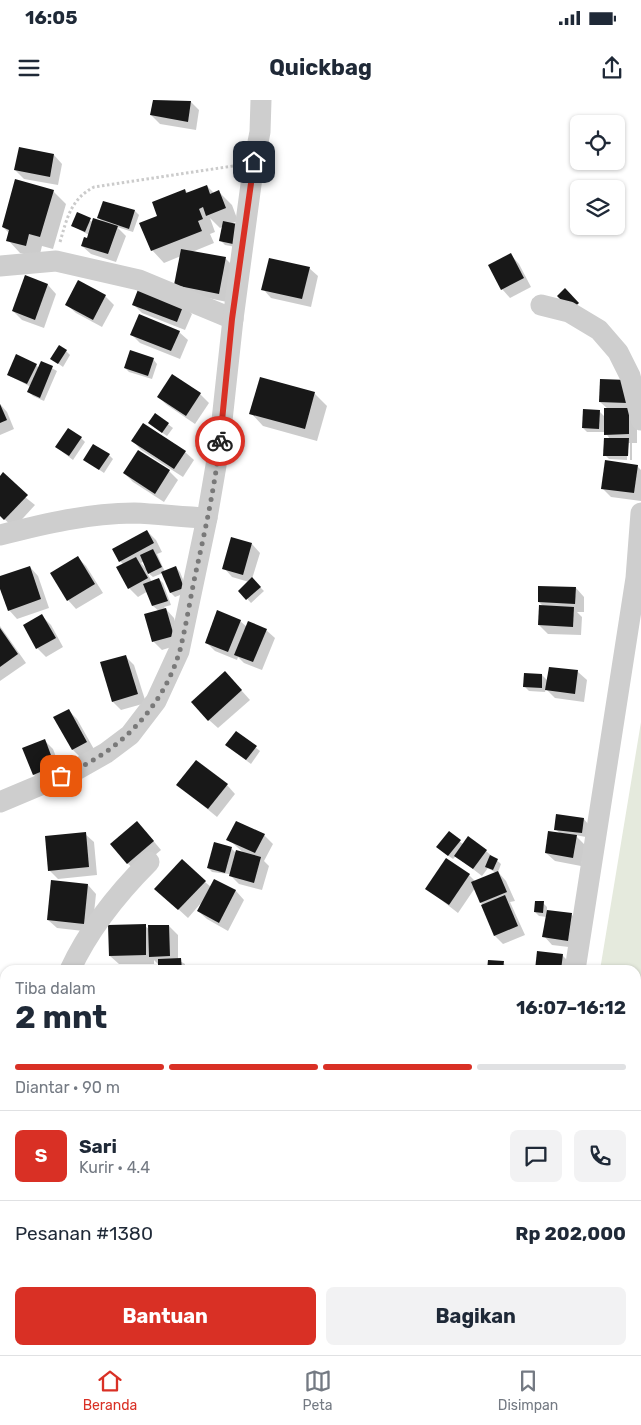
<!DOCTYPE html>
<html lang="id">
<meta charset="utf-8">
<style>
body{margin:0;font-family:Rubik,sans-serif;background:#f2f2f3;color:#1f2937;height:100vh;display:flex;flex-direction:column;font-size:19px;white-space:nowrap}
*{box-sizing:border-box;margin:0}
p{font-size:16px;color:#747a83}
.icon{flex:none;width:28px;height:28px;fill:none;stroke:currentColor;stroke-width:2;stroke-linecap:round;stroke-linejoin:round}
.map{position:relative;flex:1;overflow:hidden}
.drawer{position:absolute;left:0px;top:865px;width:641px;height:390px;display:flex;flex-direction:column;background:#fff;border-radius:15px 15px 0 0;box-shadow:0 1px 4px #0004}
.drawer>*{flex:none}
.controls{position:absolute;left:570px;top:15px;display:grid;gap:10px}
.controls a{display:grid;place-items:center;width:55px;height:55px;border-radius:8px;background:#fff;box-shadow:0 1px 4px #0004;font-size:25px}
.pin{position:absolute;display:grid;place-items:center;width:42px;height:42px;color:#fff;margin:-21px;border-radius:10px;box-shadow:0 2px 8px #0006}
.courier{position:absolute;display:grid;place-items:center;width:50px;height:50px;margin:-25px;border:4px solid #d93025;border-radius:50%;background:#fff;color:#222;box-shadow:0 1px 6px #0007}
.overview em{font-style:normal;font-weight:700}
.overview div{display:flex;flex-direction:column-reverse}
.overview{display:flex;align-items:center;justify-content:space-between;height:85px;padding:0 15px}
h1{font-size:32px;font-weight:700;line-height:38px}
.bar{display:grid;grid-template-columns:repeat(4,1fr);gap:8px 5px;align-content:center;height:60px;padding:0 15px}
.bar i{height:6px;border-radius:4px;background:#e0e1e3}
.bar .current{background:#d93025}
.bar p{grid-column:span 4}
.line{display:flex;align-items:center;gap:12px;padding:0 15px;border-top:1px solid #e0e1e3}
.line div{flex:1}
.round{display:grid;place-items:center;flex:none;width:52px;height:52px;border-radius:8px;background:#f2f2f3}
.action{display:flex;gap:10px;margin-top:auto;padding:10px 15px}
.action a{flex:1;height:58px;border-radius:8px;background:#d93025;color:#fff;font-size:20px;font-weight:700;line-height:58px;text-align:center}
.action a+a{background:#f2f2f3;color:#1f2937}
.status{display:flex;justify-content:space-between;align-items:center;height:35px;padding:0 25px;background:#fff;direction:ltr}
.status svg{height:14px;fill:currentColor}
header{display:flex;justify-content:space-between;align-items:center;height:65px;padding:0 15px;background:#fff;font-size:22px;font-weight:700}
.tab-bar{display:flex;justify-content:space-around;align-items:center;height:70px;border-top:1px solid #e0e1e3;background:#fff;font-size:14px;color:#747a83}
.tab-bar a{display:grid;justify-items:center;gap:2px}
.tab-bar .current{color:#d93025}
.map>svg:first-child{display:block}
</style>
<div class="status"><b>16:05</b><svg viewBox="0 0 49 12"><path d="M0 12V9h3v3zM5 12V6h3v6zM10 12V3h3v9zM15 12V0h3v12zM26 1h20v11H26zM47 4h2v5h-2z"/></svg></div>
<header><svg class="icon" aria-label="menu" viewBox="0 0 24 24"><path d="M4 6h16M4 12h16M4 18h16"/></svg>Quickbag<svg class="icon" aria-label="share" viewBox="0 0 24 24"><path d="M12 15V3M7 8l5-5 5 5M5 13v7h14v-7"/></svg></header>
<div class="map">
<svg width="641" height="1255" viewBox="0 0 641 1255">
<rect width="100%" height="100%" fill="#fff"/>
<!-- green -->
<polygon fill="#e5eadd" points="641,622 641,1000 636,997 636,870 600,870"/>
<!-- shadow -->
<g fill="#0003" fill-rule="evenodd">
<polygon points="154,0 191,2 199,10 196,30 160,24 151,15"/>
<polygon points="20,48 54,55 62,64 58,85 24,79 15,70"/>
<polygon points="207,86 214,93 219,92 232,105 238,121 230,124 236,147 225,145 221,141 224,126 220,128 210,118 215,132 210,134 214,143 192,152 226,159 234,167 227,202 184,193 176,185 181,156 164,163 152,150 158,116 185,90 188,93"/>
<polygon points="53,91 66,104 53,149 42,146 39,158 20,153 8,140 10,134 3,127"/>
<polygon points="135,111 139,115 133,132 117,127 126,136 116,162 91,154 82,146 89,135 73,126 77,114 93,122 104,123 99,118"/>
<polygon points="511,155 519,164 531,187 510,198 502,189"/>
<polygon points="309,168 318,176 311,207 271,198 263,189"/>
<polygon points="26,177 48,185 56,194 44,228 22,220 13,211"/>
<polygon points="105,196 114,205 102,227 76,213 67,205"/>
<polygon points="133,204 183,205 192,214 185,230 142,213"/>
<polygon points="179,232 188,240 180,259 140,243 132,235"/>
<polygon points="66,251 70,255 63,267 52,259"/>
<polygon points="153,259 157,264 152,279 129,272 125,268"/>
<polygon points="41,262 57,271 44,301 33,296 29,292 31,287 8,275 36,265 39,268"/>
<polygon points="628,281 637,318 637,343 632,343 632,360 630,360 630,343 627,343 627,360 609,359 605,355 610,339 605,332 587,332 583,328 599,311 605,317 608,309 600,302"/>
<polygon points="314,293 327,306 317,341 263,326 251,313"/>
<polygon points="200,294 209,303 195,324 167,305 158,297"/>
<polygon points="0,304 7,312 14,329 0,335"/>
<polygon points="156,315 173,328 167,336 154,327"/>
<polygon points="81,338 85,342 73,360 56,347"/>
<polygon points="133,341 185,352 194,360 183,377 141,350"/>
<polygon points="139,352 169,371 178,380 164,402 133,382 124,373"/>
<polygon points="109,355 113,359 104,373 85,360"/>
<polygon points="637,366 641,370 641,401 611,397 602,388"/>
<polygon points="0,377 35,405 14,428 0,415"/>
<path d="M147,431L156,440L162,452L157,454L165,472L176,467L180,472L188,492L175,497L171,493L163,473L153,477L146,471L152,482L159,479L163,483L171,505L164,507L174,518L181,544L162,550L153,541L159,511L153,506L148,491L138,497L129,488L124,465L120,461ZM144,461L148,471L141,463Z"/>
<polygon points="252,444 260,453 252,479 264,491 251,503 240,491 249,482 232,477 224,468"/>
<polygon points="78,458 86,466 103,493 76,509 68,500"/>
<polygon points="30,467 38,476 49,508 17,519 9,510 0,485 0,477"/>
<polygon points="576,488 584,497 584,512 577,512 582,517 581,535 548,534 539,525 544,507 539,502"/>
<polygon points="42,516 51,525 63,547 46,557 37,548"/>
<polygon points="240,521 247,527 266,530 275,538 262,570 244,563 238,557 237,560 215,551 206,542"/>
<polygon points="0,526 26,563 0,581"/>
<polygon points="125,556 134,565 146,603 121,610 113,602"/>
<polygon points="550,568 578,572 587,580 584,602 555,598 546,589 545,592 529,591 525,587 542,575 548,581"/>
<polygon points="233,581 250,600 218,628 209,620"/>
<polygon points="68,610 77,619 95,651 81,658 73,650 55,618"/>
<polygon points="236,632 260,651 251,664 231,649"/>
<polygon points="44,640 53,649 63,675 43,683 34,675 24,648"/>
<polygon points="178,685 227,685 235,694 217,717"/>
<polygon points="584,719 588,724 586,737 575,735 585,745 581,766 555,761 546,753 561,734 555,729"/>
<polygon points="146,732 161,750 136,771 127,763"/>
<polygon points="449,733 464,745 486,751 501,764 498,772 506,781 515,801 510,802 525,835 503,844 495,836 475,788 458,813 427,789 469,775 475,781 496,773 488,768 482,776 456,756 453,759 442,751"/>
<polygon points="85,734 94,742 97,775 58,779 49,770"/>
<polygon points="264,735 273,744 264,761 269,766 262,790 239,784 229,774 212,772 208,768 215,744 232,749 236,753 245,754 228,739"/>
<polygon points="214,780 236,791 244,800 228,831 207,819 198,811 201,803 188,818 165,797 205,782 211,787"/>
<polygon points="88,785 96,794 92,832 57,828 48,820"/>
<polygon points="543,803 547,807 547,811 572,815 580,823 577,848 552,845 544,836 547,817 539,816 535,812"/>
<polygon points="145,826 150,830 169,826 178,835 178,860 185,864 185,870 159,870 159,865 154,860 154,864 119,864 110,856"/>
<polygon points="562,855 571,864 570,870 536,870"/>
<polygon points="503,863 507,867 507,870 488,870"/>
<polygon points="0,919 5,923 5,944 0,955"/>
<polygon points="636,1058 641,1059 641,1129 637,1129 641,1133 641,1158 638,1158 637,1181"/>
<polygon points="0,1061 5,1066 0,1073"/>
<polygon points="298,1250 331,1250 336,1255 297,1255"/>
<polygon points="336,1250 351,1250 351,1254"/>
<polygon points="400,1250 435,1250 437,1251 435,1255 407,1255"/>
<polygon points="488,1250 527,1250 532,1255 493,1255"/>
</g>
<!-- building -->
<g fill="#181818">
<polygon points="153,0 191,1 188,22 150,15"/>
<polygon points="19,47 54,54 50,77 14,70"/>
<polygon points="15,79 54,90 40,137 29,134 26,146 6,141 9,130 2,127"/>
<polygon points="207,85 210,94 219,90 226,108 206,116 203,107 199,109 203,119 198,121 202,131 151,151 139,123 157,116 152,102 185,89 186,93"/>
<polygon points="103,101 135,110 129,129 97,118"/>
<polygon points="77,112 91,118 85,132 71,126"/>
<polygon points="93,118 118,126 108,154 81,146 84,137 87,138"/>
<polygon points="223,121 237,124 233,144 219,141"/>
<polygon points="181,149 226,157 219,194 174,185"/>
<polygon points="511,153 524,178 501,190 488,165"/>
<polygon points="269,158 310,167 302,199 261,190"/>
<polygon points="25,175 48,184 35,220 12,211"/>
<polygon points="78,180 106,195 93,220 65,205"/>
<polygon points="139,187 184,204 177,222 132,205"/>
<polygon points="565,188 579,203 571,210 557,196"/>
<polygon points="139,214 180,231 171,251 130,235"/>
<polygon points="59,245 67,250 58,264 50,259"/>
<polygon points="130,250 154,258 148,276 124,268"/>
<polygon points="16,254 37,264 27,284 7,275"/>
<polygon points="41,261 53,266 40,298 27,292"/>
<polygon points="172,274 201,293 186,316 157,297"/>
<polygon points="260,277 315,292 305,329 249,314"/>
<polygon points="600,279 628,280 627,303 599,302"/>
<polygon points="0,304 7,320 0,323"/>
<polygon points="604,308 629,308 629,334 604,335"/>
<polygon points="583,309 600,310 599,329 582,328"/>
<polygon points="155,313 169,323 162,333 148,323"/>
<polygon points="143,323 186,351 174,369 131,341"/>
<polygon points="68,328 82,337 69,356 55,347"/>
<polygon points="604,338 629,338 628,356 603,356"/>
<polygon points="93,344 110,354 99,370 83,360"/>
<polygon points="138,350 170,370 155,394 123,373"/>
<polygon points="605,360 638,365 634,393 601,389"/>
<polygon points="3,372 28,395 4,420 0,416 0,376"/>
<polygon points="147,430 154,443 119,462 112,449"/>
<polygon points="231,437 252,443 243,475 222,469"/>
<polygon points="153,449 162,467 148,474 140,455"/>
<polygon points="78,456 95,484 67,501 50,473"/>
<polygon points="136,457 148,478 128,489 116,467"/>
<polygon points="30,466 41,499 8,511 0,489 0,476"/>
<polygon points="176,466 184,488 170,493 161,472"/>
<polygon points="252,477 261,487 246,500 238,491"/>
<polygon points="159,478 168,501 152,506 143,484"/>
<polygon points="538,486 576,487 575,504 538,502"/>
<polygon points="539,505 574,507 573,527 538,525"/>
<polygon points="166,508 174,536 152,542 144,514"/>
<polygon points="217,510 241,520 228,552 205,543"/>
<polygon points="42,514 56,538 36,549 23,525"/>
<polygon points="248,521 267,529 253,562 234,555"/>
<polygon points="0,528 18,554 0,567"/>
<polygon points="126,555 138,594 112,602 100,562"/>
<polygon points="549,567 578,570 575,594 545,590"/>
<polygon points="225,571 242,590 208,621 191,602"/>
<polygon points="524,573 542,574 542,588 523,587"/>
<polygon points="69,609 87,642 72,650 53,617"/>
<polygon points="236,631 257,646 246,660 225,645"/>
<polygon points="45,639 55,666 33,675 22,648"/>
<polygon points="196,660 228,684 208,709 176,685"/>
<polygon points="556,714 584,718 582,733 554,730"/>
<polygon points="137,721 154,741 127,764 110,744"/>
<polygon points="236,721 265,734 255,753 226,740"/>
<polygon points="449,731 461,740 448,756 436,747"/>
<polygon points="548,731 577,735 573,758 545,753"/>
<polygon points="86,732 89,767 48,771 45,736"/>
<polygon points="468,736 487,750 473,769 454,756"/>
<polygon points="214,742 232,747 225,773 207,768"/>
<polygon points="236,750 261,757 254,783 229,776"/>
<polygon points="490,755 498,759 493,770 485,767"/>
<polygon points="446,758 470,774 449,805 425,789"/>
<polygon points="182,759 206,781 178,810 154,789"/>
<polygon points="498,771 507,792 480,803 471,782"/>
<polygon points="214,779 236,790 219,823 197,811"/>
<polygon points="51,780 88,784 84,824 47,820"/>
<polygon points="505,795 518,826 494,836 481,805"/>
<polygon points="535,801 544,801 543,813 534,812"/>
<polygon points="547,810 572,813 568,841 542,837"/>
<polygon points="146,824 146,855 109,856 108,825"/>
<polygon points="148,825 169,825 170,856 149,857"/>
<polygon points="537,851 563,854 561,870 535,870"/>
<polygon points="181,858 182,870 158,870 158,859"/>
<polygon points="488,860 504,861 503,870 487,870"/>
<polygon points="5,946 5,962 0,961"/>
<polygon points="636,1057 640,1057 641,1086 636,1086"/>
<rect x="636" y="1092" width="5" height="29"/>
<polygon points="638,1240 641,1246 641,1255 614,1255 613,1253 619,1250 636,1250"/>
<polygon points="297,1250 329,1250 328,1255 296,1255"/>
<polygon points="377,1250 386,1250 395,1255 375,1255"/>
<polygon points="398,1250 432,1250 430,1255 411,1255"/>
<polygon points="486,1250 526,1250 521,1255 492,1255"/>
<polygon points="532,1250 545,1250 549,1255 536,1255"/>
</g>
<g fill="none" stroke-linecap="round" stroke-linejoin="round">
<!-- path -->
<path stroke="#cbcbcb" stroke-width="3" stroke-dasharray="2.5 2.5" stroke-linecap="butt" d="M60,142C67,118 71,99 94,87L233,66"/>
<!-- minor -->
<g stroke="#cecece" stroke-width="21">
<polyline points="0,166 56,161 139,180 233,219"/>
<polyline points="541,205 569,212 599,230 618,252 630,276 641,320"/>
<path d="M0,435C44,424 89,413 134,413C158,414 183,417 207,418"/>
<polyline points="0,702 76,670 106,653 130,635 156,601 179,551 207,418 219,348 233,219 254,62 260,32 261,0"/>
<path d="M70,870C89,829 117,794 149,762"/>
<polyline points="575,870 636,478 641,413"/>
<polyline points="0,1010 5,1016"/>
<polyline points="178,1250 181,1255"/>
<polyline points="569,1250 576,1255"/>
<polyline points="449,1255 451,1250"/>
</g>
</g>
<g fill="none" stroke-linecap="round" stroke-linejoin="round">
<!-- done -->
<path stroke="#797979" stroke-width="5" stroke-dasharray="0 9" d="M61,676C117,654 163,609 180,550C186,526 190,500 195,476C205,431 215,386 220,341"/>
<!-- route -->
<polyline stroke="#d93025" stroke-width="6" points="220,341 232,219 254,62"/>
</g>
</svg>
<div class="controls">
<a><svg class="icon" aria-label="locate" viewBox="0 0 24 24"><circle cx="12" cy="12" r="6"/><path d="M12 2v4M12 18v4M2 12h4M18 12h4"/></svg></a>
<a><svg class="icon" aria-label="layers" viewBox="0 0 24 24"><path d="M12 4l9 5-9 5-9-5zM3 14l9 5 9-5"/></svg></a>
</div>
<div class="pin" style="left:61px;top:676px;background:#ea580c"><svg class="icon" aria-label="bag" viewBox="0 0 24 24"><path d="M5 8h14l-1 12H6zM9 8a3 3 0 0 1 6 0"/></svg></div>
<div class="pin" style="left:254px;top:62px;background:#1f2937"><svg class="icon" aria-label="home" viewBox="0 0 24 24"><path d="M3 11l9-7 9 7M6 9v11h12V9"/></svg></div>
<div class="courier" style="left:220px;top:341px"><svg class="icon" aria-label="bike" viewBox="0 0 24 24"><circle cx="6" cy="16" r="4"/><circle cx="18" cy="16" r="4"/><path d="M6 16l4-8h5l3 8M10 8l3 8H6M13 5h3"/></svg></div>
<section class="drawer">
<div class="overview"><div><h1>2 mnt</h1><p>Tiba dalam</p></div><em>16:07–16:12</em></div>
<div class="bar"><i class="current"></i><i class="current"></i><i class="current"></i><i></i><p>Diantar · 90 m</p></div>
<div class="line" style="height:90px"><b class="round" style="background:#d93025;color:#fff">S</b><div><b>Sari</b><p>Kurir · 4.4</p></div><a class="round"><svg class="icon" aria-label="chat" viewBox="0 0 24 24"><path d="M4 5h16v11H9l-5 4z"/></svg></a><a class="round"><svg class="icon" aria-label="phone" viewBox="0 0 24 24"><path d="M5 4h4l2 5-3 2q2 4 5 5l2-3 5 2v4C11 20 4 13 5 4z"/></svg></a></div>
<div class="line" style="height:65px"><div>Pesanan #1380</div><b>Rp 202,000</b></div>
<div class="action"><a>Bantuan</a><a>Bagikan</a></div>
</section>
</div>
<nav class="tab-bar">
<a class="current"><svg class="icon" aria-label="home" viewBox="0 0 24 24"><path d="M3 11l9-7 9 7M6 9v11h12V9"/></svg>Beranda</a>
<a><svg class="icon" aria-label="map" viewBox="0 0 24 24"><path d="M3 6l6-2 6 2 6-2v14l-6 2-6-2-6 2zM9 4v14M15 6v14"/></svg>Peta</a>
<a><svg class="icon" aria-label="saved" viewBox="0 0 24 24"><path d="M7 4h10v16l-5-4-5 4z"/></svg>Disimpan</a>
</nav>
